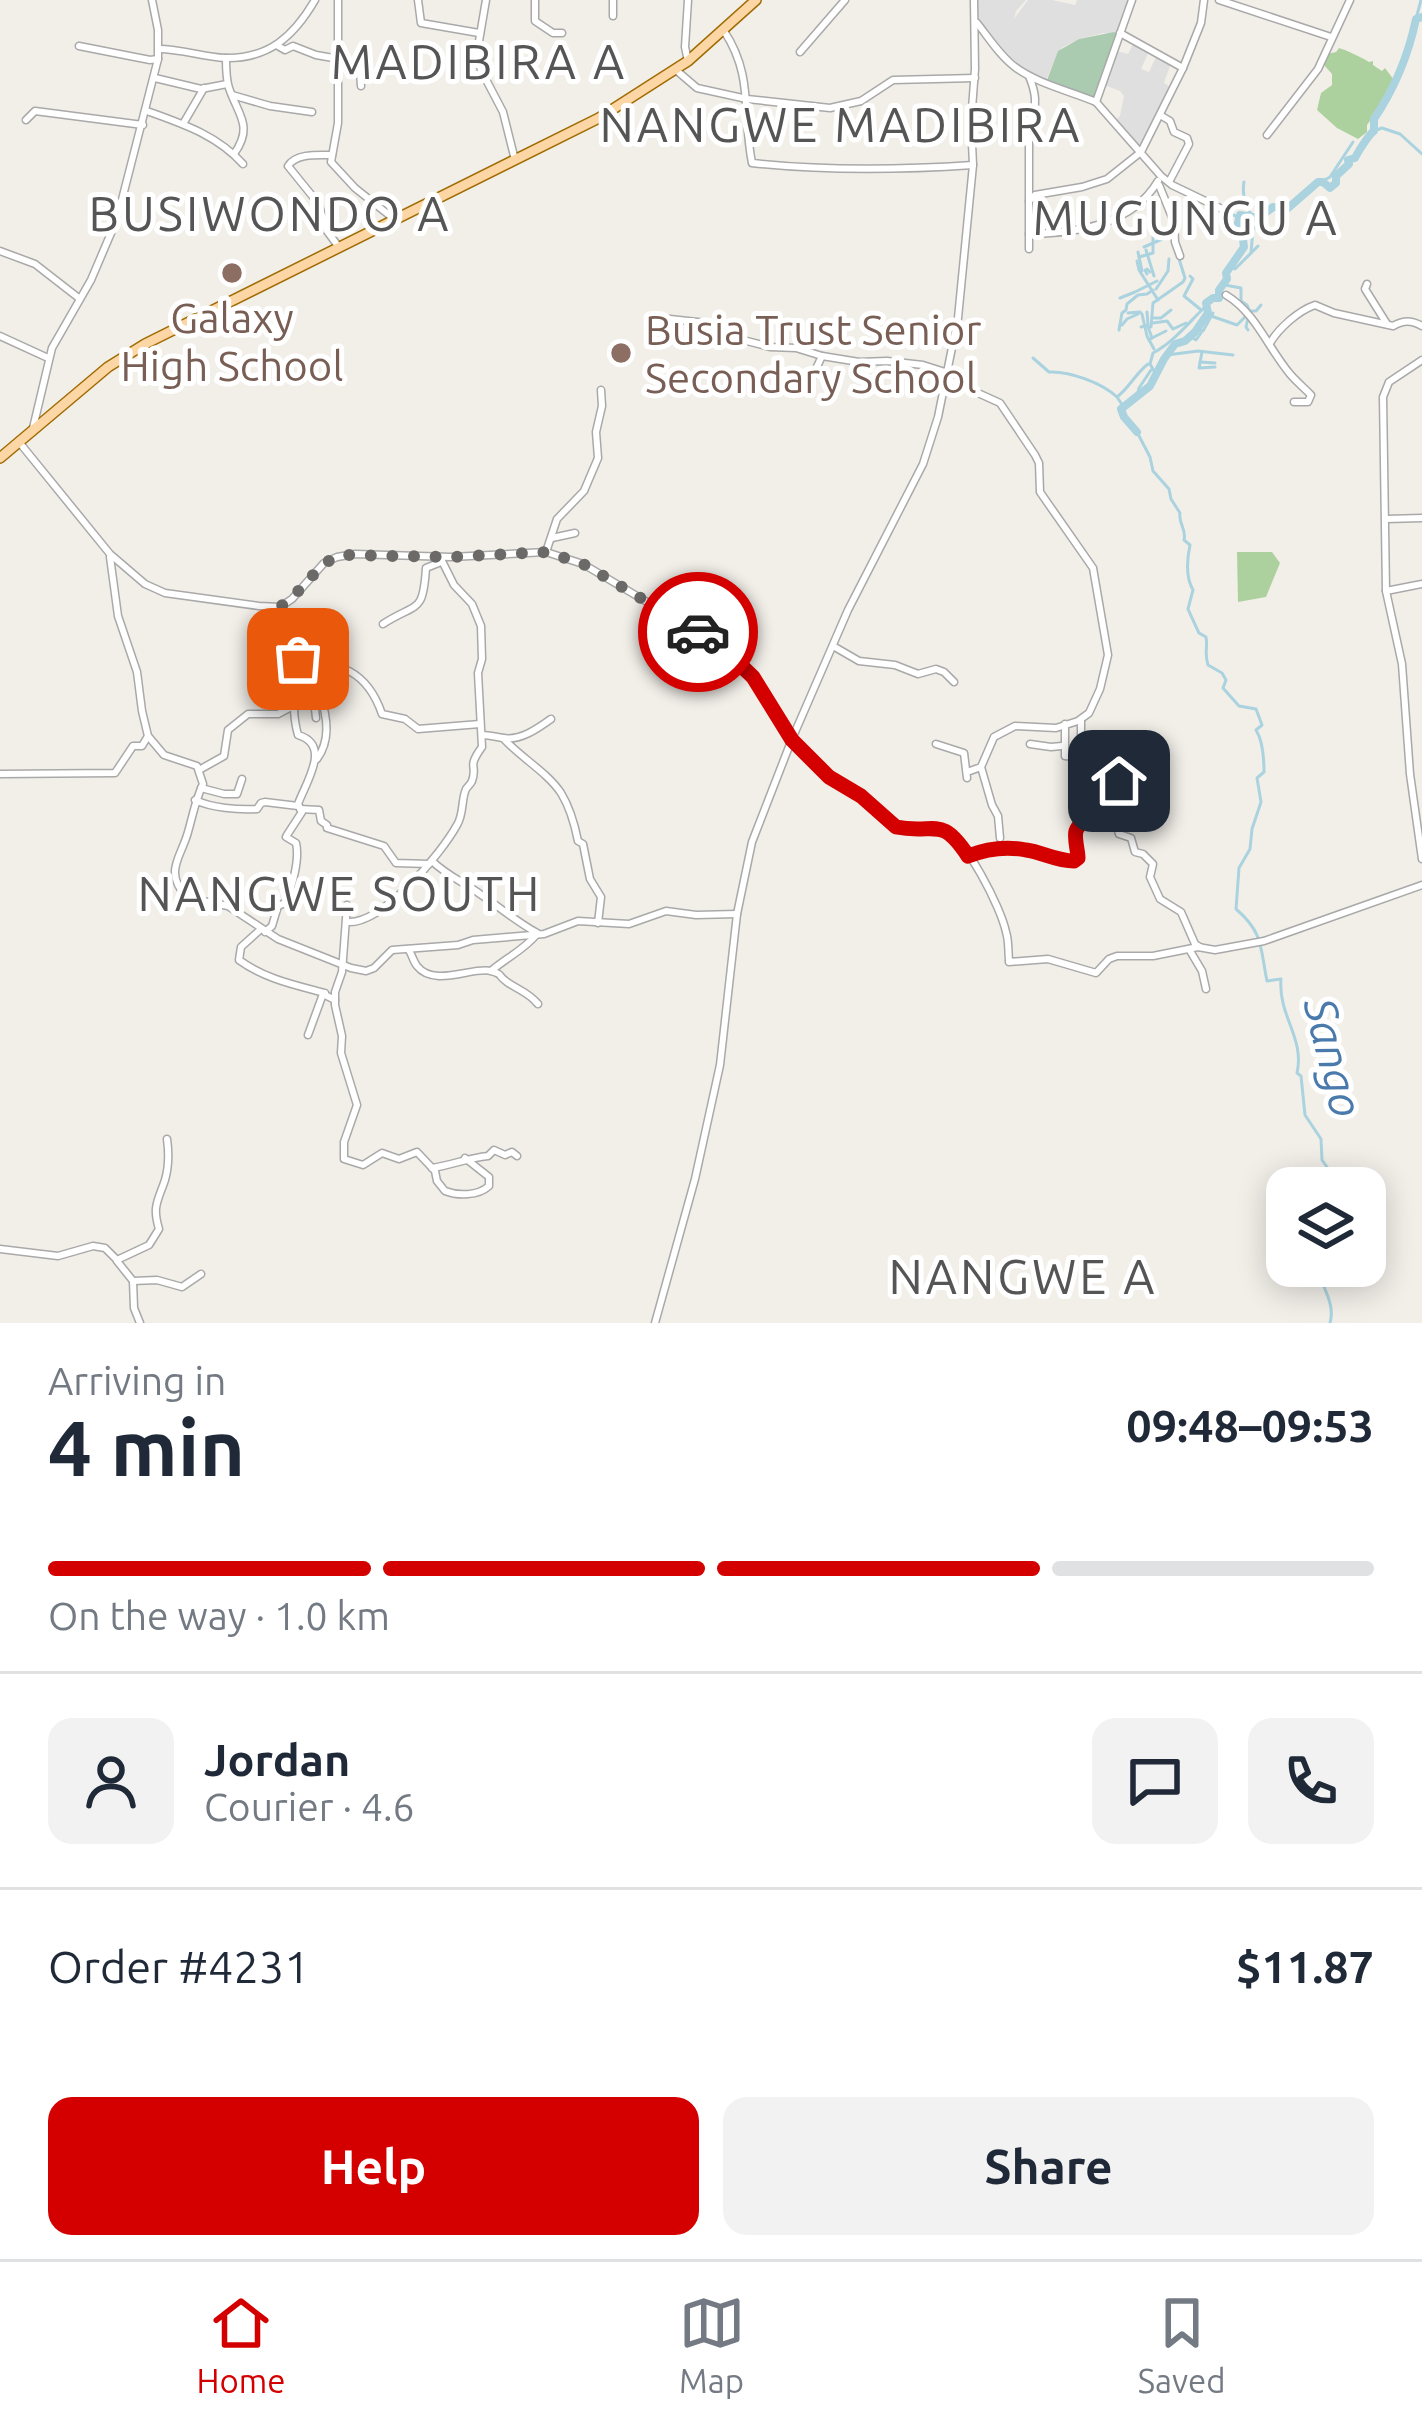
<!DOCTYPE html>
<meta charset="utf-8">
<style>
body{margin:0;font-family:Ubuntu,sans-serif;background:#f2f2f3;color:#1f2937;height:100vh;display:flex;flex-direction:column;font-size:45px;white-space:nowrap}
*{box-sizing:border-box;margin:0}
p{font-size:39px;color:#747a83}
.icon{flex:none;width:66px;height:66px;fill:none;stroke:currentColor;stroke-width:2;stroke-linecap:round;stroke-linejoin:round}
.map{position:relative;height:1323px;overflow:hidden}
.panel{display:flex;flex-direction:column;background:#fff;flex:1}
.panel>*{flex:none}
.buttons{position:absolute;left:1266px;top:1167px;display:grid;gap:24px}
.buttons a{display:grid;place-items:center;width:120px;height:120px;border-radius:24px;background:#fff;box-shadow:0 6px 30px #0003;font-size:60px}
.pin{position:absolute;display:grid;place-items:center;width:102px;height:102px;color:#fff;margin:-51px;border-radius:24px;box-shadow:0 6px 18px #0006}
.courier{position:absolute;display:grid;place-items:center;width:120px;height:120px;margin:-60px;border:9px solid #d40000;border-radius:50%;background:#fff;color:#222;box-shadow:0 3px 15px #0007}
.summary em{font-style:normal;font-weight:700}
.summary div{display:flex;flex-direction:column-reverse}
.summary{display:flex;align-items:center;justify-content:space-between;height:204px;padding:0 48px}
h1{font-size:78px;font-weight:700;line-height:90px}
.bar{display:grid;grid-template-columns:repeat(4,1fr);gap:18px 12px;align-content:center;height:144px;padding:0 48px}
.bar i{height:15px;border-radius:9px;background:#e0e1e3}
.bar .on{background:#d40000}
.bar p{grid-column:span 4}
.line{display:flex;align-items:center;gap:30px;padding:0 48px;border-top:3px solid #e0e1e3}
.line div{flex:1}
.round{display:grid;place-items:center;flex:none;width:126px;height:126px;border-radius:24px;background:#f2f2f3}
.cta{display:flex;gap:24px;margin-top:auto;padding:24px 48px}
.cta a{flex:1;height:138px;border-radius:24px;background:#d40000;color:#fff;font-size:48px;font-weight:700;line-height:138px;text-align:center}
.cta a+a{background:#f2f2f3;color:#1f2937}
.menu{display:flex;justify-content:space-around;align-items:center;height:168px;border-top:3px solid #e0e1e3;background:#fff;font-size:33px;color:#747a83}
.menu a{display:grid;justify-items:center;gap:6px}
.menu .on{color:#d40000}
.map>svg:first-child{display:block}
</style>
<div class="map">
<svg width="1422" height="1323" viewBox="0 0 1422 1323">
<rect width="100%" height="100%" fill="#f2efe9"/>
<!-- residential -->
<g fill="#e0dfdf">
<polygon points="976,0 1026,0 1016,11 1014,19 1028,0 1052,0 1075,5 1077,0 1130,0 1117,34 1103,33 1079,39 1063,47 1058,52 1046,80 1029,74 1004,54 978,19"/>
<polygon points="1134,42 1149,51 1141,69 1149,72 1157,55 1171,63 1164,83 1172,88 1140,149 1115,121 1120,116 1124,96 1120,91 1104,85 1117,51 1128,54"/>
</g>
<!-- forest -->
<g fill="#add19e">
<path d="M1339,48C1346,50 1361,57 1369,62L1373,61V65L1382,71L1385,68L1394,80L1383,103L1367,125V132L1358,139L1337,128L1317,110L1321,93L1332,85V74L1324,65L1327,54L1336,52Z"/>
<polygon points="1237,552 1272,552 1280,563 1266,597 1238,602"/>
</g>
<!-- cemetery -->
<polygon fill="#aacbaf" points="1114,32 1117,34 1115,42 1095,98 1047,80 1058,51 1079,39"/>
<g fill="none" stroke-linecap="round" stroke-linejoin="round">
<!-- stream -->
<g stroke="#aad3df" stroke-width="3">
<polyline points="1416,19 1421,0"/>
<polyline points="1041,79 1083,94"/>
<polyline points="1374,131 1382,128 1400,134 1422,154"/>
<path d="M1244,182C1242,192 1245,209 1253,216"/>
<polyline points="1321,182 1330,177 1353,142"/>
<polyline points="1223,209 1239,218"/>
<polyline points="1144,247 1167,237"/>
<polyline points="1146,250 1154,276"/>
<polyline points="1138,252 1142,271"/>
<polyline points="1251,253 1253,229 1260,223"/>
<polyline points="1139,257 1153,253 1153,231"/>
<polyline points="1137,261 1139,270 1158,300"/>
<polyline points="1231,266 1235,269 1258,246"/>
<polyline points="1147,269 1150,272"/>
<polyline points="1145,270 1147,274"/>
<polyline points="1190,276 1193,279 1184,296 1200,309"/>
<polyline points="1225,285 1241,288 1241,301 1247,305 1251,314"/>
<polyline points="1156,289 1168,271 1169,259"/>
<polyline points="1137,291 1157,281"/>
<polyline points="1120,298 1135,292"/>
<polyline points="1251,311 1256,311 1261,305"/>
<polyline points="1128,313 1140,312 1142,314 1147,336 1154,349"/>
<polyline points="1211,316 1237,325 1246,316"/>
<polyline points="1152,318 1161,318 1171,310"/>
<polyline points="1248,318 1246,327 1248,330"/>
<polyline points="1153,323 1167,321 1173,329 1186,323"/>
<polyline points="1122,325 1127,319 1138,314"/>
<polyline points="1141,327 1148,325 1147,312"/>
<polyline points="1197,329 1203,331 1213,313"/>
<polyline points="1119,330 1122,313 1126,310 1127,304 1138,295 1147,294 1153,290"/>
<polyline points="1190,336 1196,340 1201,333"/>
<polyline points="1152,338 1166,331"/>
<polyline points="1149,340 1152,338 1148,327 1151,327 1153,303 1183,282 1185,278 1179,259"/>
<polyline points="1202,352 1199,368 1215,367"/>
<polyline points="1167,355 1198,351 1233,355"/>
<path d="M1033,358L1049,372C1070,371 1102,383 1117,397"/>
<polyline points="1200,362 1215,363"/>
<path d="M1157,376L1150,364L1153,353C1174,342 1189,322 1205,307"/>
<polyline points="1137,396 1139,388 1151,370"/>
<path d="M1123,406L1117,397C1129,388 1136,373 1148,364"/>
<path d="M1137,432L1150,457L1153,471L1169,489L1171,499L1180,513C1178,523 1187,530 1184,540L1190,545C1187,559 1185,576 1193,590L1188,609L1199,633L1206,637C1208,648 1204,652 1208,665L1222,673L1226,680L1223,688L1239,706L1256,709L1262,725L1256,730C1263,741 1264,759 1264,772L1257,778L1261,802L1252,829L1250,849L1239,868L1236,909C1264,933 1260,948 1267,981L1281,979C1278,1016 1305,1038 1297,1073L1301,1076L1305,1115L1321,1139L1322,1160L1329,1170L1327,1188"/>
<path d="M1317,1266C1320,1285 1336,1302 1330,1323"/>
</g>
<!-- river -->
<path stroke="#aad3df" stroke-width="8" d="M1137,432L1124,417L1121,409L1150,386L1164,359L1175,344L1185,341L1195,332L1208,313L1206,303L1213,298H1219V290L1227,279L1226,273L1244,247L1242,232L1237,227L1240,215L1259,218L1273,207L1287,209L1318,182H1323L1330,188L1336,183V176L1349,164L1348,160L1355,158C1358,152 1369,134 1374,131V119C1395,88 1408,57 1416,19L1422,17"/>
<defs>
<g id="minor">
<polyline points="338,0 338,123 331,162 355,188 394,219"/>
<polyline points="418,0 421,23 479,33"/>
<polyline points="486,0 477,53 481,70 503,112 515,160"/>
<polyline points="535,0 535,21 553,33 562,33"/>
<polyline points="613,0 613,16"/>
<polyline points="1132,0 1096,102 1161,176 1172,185 1222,209"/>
<polyline points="1219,0 1331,37"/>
<path d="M977,23C989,38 1000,56 1015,67C1038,84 1070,91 1096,102"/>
<path d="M724,31C754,76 742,114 752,163C825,171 900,170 973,165"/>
<polyline points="1120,33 1183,68"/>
<polyline points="79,46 150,60 158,59"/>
<polyline points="278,46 285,50 293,46 316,55 339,59 360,72 361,86"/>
<path d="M159,49C182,49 203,57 225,58C269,59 294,36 315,0"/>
<polyline points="800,52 845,0"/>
<path d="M226,58C226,68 226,79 229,88C238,115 254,126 234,154"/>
<polyline points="688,61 685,47 688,0"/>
<polyline points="676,70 697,88 747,99 830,108 861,101 893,80 975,78"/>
<path d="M1029,76C1035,91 1039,106 1029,120V249"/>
<polyline points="155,78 201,89 227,84"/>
<polyline points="232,95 270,106 312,112"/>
<path d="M147,111C183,124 217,135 243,164"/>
<polyline points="1160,115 1170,121 1174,132 1187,138 1189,144 1169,182"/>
<polyline points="26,120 35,111 143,125"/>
<polyline points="183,124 204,88"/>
<polyline points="1267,135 1318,69 1350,0"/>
<path d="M332,155C318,155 296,153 288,166L318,203L327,231L338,246"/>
<polyline points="1159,185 1174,222 1175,242 1180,256"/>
<polyline points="1029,201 1035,195 1082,187 1107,179 1141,152 1183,68 1201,23 1204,0"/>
<path d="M1029,234C1078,233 1132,225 1158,181"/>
<polyline points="0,251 35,264 80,299"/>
<polyline points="1367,284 1365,289 1387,324"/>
<path d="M1226,295C1256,313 1268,348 1290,374C1296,381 1304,388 1311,395L1308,402H1294"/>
<polyline points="652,317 706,323 735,338 770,347 796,348 822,356 859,362 887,361 923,365 948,373"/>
<polyline points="0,336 48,358"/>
<path d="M1270,343C1279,328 1298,311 1315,305L1334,313L1393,326C1404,320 1411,320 1422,326"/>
<polyline points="1422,360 1389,382 1383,397 1386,591 1402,664 1410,774 1422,859"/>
<polyline points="947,379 1000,403 1035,455 1039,463 1040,492 1093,568 1108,655 1100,689 1089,713 1078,721 1056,728 1015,726 994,737 981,767 967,772"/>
<polyline points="782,386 796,390 807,388 822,356"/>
<polyline points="33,428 52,348 91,280 117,219 158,59 158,30 152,0"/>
<path d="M19,442L110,554L145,584L165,593L259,606L280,607L292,599L324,563L337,557L355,554L451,557L546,552L583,564L701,634L735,660L759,685L792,739L829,777L870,802L896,827C911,830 929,823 943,829C966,838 1001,908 1006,932C1009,941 1008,951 1009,960"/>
<polyline points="1386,519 1422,518"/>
<polyline points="552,538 575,533"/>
<polyline points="546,552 557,519 584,491 598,458 596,432 602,406 601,390"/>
<path d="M110,557L118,616L137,672L142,711L148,736L164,755L197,766L203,784C195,801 193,815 188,832C181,858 163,871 187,898L228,906L278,939L351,968L366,971L374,968L392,950L458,945L473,940L544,934L578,921L629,924L666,911L696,915L737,914"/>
<polyline points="1386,591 1422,584"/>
<path d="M383,624C417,602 423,615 426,568L441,562"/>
<polyline points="833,646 859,661 895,665 918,674 936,669 944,672 954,682"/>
<path d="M298,660C340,663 367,670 382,714L405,719L418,729L480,724"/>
<path d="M295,678L319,693C327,714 331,740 317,759"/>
<polyline points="313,691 316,718"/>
<polyline points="1081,720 1081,757"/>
<path d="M482,735C489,735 496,737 503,738C520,741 537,729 551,719"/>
<path d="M503,738C521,758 547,772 561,793C569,806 575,826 578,841L583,844L590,879L601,897L598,923"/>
<polyline points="936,744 964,753 967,778"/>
<polyline points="1030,744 1051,747 1062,746"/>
<polyline points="1081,754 1096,750 1114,753"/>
<polyline points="981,767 992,805 998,816 1000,838"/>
<polyline points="199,770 224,756 228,730 248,714 278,714 293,706"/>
<polyline points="0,774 115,773 133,746 142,746 148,736"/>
<polyline points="201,788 224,794 237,794 242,779"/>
<path d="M195,800C212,808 238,810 257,809L261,803L265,802L298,806"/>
<path d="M1095,801L1107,802C1115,791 1119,781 1119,768"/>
<polyline points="300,809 319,810 321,821 327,825 327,828 384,846 396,863 429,864"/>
<polyline points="1108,816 1116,823 1119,834 1131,838 1135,852 1143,854 1153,864 1150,877 1160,899 1181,912 1195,944 1200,947"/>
<path d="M968,856C985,849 1010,845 1029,850C1047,854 1059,864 1078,858L1076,831L1092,814L1096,799L1083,762L1075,757L1065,756V724"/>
<path d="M432,861C446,875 465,883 480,894C499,907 517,922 537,933"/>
<path d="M347,905L342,972L335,992V1005L342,1036L341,1053L357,1105L344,1142V1159L363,1165L382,1153L399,1159L417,1152L435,1171L437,1181L445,1191C458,1196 478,1196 489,1186V1177L465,1158"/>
<path d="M347,922C382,925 441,854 457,825C464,814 461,800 466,789C468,786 471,784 472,781C478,764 466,769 482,747L478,673L482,659L481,626L472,604L454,585L441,559"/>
<path d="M261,929L241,947L239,960C265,979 295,985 325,993"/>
<path d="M265,932L272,926L278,906L285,903C292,888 300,859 296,843L286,837L287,835L302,812L298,804C306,782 332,745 298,735C291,710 294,687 300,662L284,654L280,607"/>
<path d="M408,949C412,954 413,961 417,966C434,988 474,966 491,971C504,975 497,975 507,982C518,990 528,992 538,1004"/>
<polyline points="1189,949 1202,971 1206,989"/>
<polyline points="1009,962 1048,959 1096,973 1109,959 1117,956 1153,956 1198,947 1215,950 1264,941 1422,885"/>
<path d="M491,971C506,958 524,950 537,934"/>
<polyline points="308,1035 323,994 335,1000"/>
<path d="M432,1168C452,1165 468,1158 488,1156L494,1150L505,1155L512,1152L517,1156"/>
<path d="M0,1249L58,1256L93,1246L105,1248L117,1260L149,1245L159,1229C152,1206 158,1201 165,1180C169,1166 169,1153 167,1139"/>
<polyline points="117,1261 133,1281 134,1308 140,1323"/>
<polyline points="133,1281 157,1280 182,1287 201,1274"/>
<polyline points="655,1323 695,1179 720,1065 737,914 752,842 792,739 848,610 923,464 938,417 958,318 973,165 971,122 975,69 974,0"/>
</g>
<polyline id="major" points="0,458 108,367 145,344 599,118 688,61 756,0"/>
</defs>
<!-- minor casing -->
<use href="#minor" stroke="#a9a9a9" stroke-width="9"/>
<!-- major casing -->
<use href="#major" stroke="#a06b00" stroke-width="12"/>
<!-- minor -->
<use href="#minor" stroke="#fff" stroke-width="6"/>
<!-- major -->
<use href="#major" stroke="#fcd6a4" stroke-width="9"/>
</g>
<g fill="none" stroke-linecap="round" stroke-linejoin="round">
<!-- done -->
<polyline stroke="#6b6a68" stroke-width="12" stroke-dasharray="0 21.6" points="298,659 284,654 280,607 292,598 324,563 344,555 451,557 547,552 583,564 698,632"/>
<!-- route -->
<path stroke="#d40000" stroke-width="15" d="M698,632L729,654L753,677L792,740L829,777L861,796L896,827C936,835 940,814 968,856C986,849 1006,846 1026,850C1042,852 1056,861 1074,861L1078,858C1078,851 1074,838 1076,831C1079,822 1090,817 1095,801L1107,802L1119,781"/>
</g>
<!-- markers -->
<g fill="#8d6e63" stroke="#fff" stroke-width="4.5">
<circle cx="232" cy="273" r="12"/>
<circle cx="621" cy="353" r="12"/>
</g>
<g text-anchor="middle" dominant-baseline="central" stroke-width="10" stroke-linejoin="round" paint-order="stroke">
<!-- education labels -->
<g font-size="42" fill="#785e54" stroke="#fff">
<text x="232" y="317">Galaxy<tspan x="232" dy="48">High School</tspan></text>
<text x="645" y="329" text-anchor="start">Busia Trust Senior<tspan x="645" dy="48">Secondary School</tspan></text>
</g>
<!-- water labels -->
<g font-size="45" font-style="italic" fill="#4a7aab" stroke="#fff">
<text transform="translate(1334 1057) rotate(76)">Sango</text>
</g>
<!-- quarter labels -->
<g font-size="48" letter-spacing="3" fill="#555" stroke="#fff">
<text x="479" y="61">MADIBIRA A</text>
<text x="841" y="124">NANGWE MADIBIRA</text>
<text x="270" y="213">BUSIWONDO A</text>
<text x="1186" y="217">MUGUNGU A</text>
<text x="340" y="893">NANGWE SOUTH</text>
<text x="1023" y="1276">NANGWE A</text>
</g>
</g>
</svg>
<div class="buttons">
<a><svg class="icon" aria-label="layers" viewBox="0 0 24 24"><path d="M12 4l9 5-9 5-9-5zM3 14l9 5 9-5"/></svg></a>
</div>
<div class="pin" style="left:298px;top:659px;background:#ea580c"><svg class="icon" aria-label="bag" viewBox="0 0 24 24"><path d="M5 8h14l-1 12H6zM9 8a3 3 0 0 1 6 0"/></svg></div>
<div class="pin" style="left:1119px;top:781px;background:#1f2937"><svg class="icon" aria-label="home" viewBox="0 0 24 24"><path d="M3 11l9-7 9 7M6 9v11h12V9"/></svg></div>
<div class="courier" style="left:698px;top:632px"><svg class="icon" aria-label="car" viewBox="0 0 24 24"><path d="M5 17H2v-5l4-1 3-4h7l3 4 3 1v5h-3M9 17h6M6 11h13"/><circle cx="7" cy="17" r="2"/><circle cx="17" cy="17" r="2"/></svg></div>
</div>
<section class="panel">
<div class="summary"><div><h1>4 min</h1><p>Arriving in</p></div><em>09:48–09:53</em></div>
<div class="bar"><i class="on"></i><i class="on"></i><i class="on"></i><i></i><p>On the way · 1.0 km</p></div>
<div class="line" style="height:216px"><a class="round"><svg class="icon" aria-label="person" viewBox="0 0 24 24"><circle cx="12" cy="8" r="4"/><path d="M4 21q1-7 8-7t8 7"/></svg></a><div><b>Jordan</b><p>Courier · 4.6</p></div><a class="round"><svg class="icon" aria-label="chat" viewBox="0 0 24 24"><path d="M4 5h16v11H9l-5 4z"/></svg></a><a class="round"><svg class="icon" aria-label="phone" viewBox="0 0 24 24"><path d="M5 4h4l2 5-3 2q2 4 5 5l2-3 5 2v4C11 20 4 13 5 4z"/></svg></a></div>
<div class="line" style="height:156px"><div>Order #4231</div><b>$11.87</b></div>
<div class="cta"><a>Help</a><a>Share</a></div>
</section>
<nav class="menu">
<a class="on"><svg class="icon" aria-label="home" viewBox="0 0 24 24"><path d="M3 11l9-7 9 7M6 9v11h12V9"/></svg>Home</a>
<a><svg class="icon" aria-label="map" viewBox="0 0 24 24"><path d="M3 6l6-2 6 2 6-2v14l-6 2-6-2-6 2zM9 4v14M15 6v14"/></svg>Map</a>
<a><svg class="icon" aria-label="saved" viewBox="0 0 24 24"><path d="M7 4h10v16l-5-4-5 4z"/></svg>Saved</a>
</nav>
